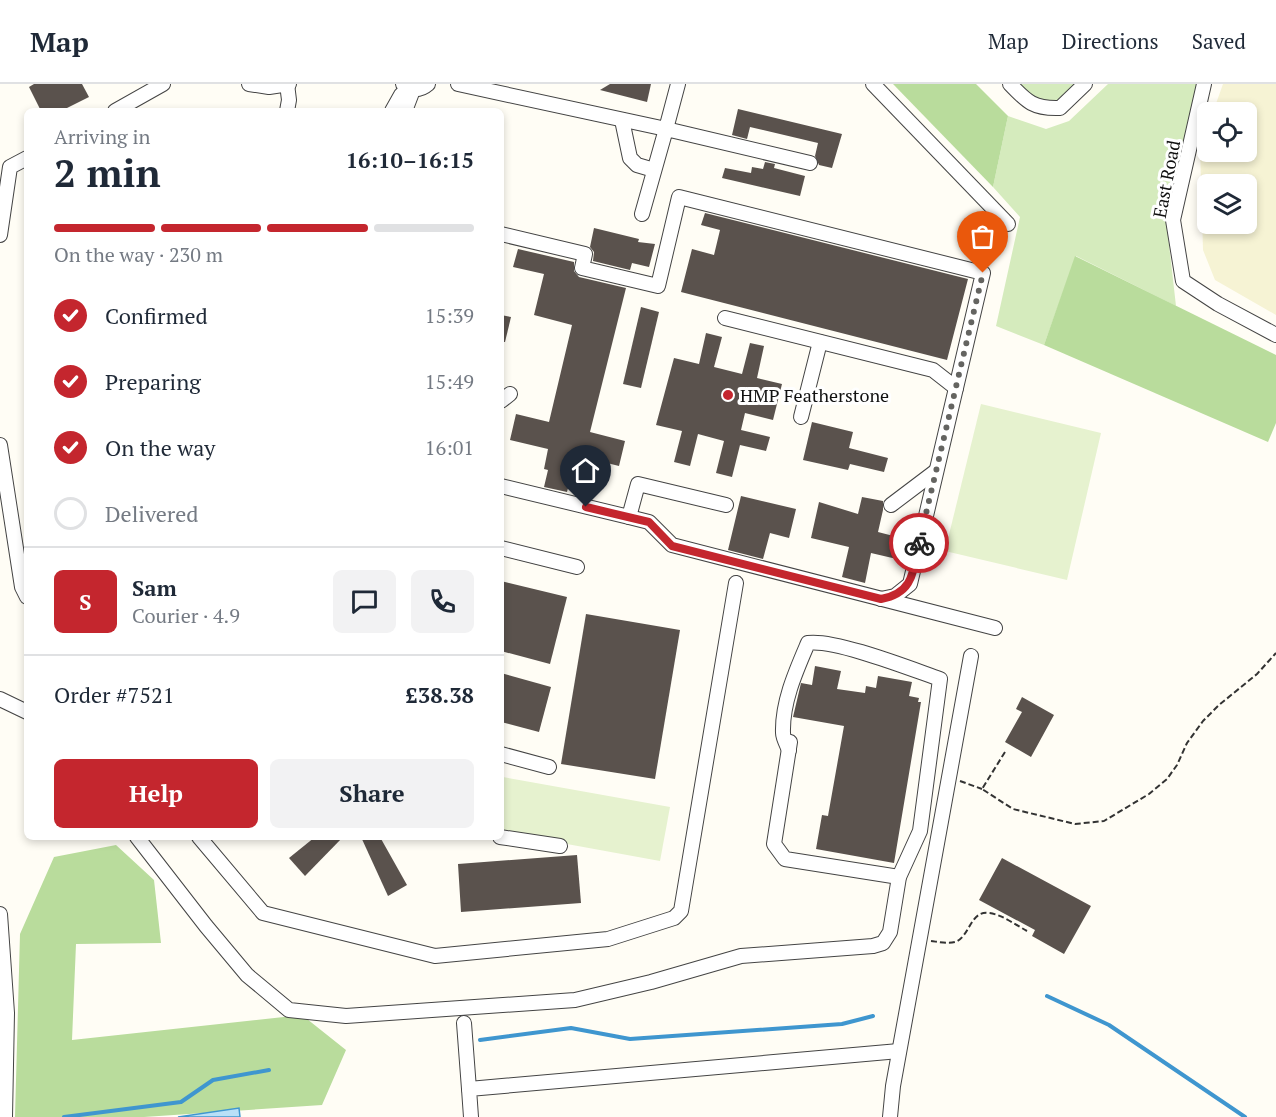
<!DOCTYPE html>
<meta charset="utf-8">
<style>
body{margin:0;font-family:"PT Serif",serif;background:#f2f2f3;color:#1f2937;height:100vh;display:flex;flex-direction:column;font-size:22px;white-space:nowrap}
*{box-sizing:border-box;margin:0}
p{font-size:20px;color:#747a83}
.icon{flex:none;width:33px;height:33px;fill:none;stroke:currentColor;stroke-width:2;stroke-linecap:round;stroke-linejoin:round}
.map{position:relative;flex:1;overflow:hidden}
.details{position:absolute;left:24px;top:24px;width:480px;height:732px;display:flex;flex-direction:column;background:#fff;border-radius:9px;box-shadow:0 3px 9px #0003}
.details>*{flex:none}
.fabs{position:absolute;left:1197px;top:18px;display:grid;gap:12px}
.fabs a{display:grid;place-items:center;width:60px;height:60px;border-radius:9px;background:#fff;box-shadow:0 3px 9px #0003;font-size:30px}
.pin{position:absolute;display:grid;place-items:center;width:51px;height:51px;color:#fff;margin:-62px -26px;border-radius:50% 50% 50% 0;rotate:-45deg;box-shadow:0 0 6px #0007}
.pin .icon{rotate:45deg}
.courier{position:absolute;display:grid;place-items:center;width:60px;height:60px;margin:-30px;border:4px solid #c4262e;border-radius:50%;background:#fff;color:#222;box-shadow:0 2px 8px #0007}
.summary em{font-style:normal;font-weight:700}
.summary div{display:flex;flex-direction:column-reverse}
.summary{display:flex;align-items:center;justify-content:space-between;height:102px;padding:0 30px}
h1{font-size:39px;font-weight:700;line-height:45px}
.bar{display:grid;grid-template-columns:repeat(4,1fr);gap:9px 6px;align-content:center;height:72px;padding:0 30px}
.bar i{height:8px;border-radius:4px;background:#e0e1e3}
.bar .on{background:#c4262e}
.bar p{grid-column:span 4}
.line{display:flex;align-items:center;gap:15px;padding:0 30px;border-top:2px solid #e0e1e3}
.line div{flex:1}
.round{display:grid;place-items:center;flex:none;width:63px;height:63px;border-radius:9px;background:#f2f2f3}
ol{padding:0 30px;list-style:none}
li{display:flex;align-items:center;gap:18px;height:66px}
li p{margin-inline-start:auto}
li .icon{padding:6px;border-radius:50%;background:#c4262e;color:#fff;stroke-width:4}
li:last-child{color:#747a83}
li i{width:33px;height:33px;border:3px solid #e0e1e3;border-radius:50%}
.action{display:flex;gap:12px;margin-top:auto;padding:12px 30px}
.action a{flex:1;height:69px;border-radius:9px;background:#c4262e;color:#fff;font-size:24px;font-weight:700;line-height:69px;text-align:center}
.action a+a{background:#f2f2f3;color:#1f2937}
header{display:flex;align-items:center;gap:36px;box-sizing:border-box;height:84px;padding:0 30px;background:#fff;border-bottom:2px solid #e0e1e3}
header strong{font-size:28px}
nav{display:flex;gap:33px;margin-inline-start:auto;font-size:21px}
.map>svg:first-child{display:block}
</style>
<header>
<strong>Map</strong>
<nav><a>Map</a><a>Directions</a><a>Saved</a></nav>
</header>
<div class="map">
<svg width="1276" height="1033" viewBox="0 0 1276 1033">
<rect width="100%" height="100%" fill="#fffdf5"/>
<!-- farmland -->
<path fill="#f6f3d4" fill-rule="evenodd" d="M1223,0H1276V231L1215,196L1203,166L1200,64L1207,43L1208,68H1246V28H1213ZM1208,100H1246V140H1208Z"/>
<!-- green -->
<g fill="#d5ebbd">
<polygon points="1018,0 1075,0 1057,17 1033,15"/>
<polygon points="1108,0 1198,0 1166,134 1176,222 1076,172 1044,261 996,242 1020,133 993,103 1008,32 1046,45 1069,37"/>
</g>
<!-- forest -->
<g fill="#b9dc9c">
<polygon points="893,0 976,0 1008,32 993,103"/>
<polygon points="1075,172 1276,271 1276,339 1268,358 1044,261"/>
<polygon points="116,761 154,796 161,859 76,860 72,956 302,931 346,966 322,1021 144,1033 15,1033 20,850 54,773"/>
</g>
<!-- pitch -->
<g fill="#e6f2cf">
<polygon points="981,320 1101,349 1067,496 945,467"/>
<polygon points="503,693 670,723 660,777 501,748"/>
</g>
<!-- water -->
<polygon fill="#b9e0f7" stroke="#3f96cf" stroke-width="1.5" points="239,1024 240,1033 178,1033"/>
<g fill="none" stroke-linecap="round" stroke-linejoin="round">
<!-- stream -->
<g stroke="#3f96cf" stroke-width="4">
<polyline points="1047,912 1109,941 1245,1033"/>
<polyline points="480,956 571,944 630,955 842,940 873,932"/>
<polyline points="64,1033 181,1018 213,996 269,986"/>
</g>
</g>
<!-- building -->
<g fill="#5a524d">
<polygon points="34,0 82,0 89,13 61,27 41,27 29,3"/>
<polygon points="610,0 651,0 647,18 600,6"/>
<polygon points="738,25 842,50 832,84 819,81 815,72 818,59 750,43 747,55 732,51"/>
<polygon points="765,78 775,80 774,84 805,92 800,112 722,94 725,84 751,89 752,83 763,85"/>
<polygon points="705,129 968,195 947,276 681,208 692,165 714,171 720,146 701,141"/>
<polygon points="594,144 639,155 638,158 655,160 649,183 632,179 630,186 593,177 594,168 590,163"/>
<polygon points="518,165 574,178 574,187 579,193 626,204 590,348 625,357 619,382 587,374 582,394 571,392 567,408 544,403 548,386 544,385 548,365 510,356 516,330 549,338 572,241 534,231 544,190 513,183"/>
<polygon points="641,223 659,228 641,304 623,300"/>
<polygon points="501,231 511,233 505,258 501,258"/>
<polygon points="706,249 722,253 714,283 742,290 750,259 764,262 757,294 782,300 773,336 745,329 741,346 770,353 766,367 740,361 732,393 716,389 724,357 698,350 690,382 674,378 682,347 656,341 674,274 699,280"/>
<polygon points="812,338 853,348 849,364 888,374 884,388 850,380 848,386 803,376"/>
<polygon points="741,412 796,425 789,454 770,449 763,475 728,466"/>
<polygon points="862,413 883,417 883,426 878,448 905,455 901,476 871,469 865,499 842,493 849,463 811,454 819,418 858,430"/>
<polygon points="501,497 567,513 550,580 501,567"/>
<polygon points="586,530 680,546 655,695 561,680"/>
<polygon points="815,582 841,587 837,605 865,609 866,602 876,604 878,592 912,598 909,612 919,614 918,618 921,618 894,779 816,765 822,731 828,732 844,642 793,633 801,599 812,601"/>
<polygon points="501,589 551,603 539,648 501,638"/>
<polygon points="1022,613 1054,631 1031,673 1005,658 1022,628 1016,625"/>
<polygon points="315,753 343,753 305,792 289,774"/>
<polygon points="361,753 380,753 407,801 388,812"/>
<polygon points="577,771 581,819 461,828 458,780"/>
<polygon points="1002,774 1091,822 1064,870 1032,852 1035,846 979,816"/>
</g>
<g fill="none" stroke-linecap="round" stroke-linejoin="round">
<defs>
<g id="minor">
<polyline points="249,0 269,3 289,0"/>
<polyline points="287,0 289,16 287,27"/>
<path d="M403,0C411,7 420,7 428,0"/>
<polyline points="458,0 666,45 678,0"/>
<polyline points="873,0 1008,140"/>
<path d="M1010,0C1027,18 1034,25 1060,24L1085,0"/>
<polyline points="1204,0 1173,136 1183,197 1218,220 1276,251"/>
<polyline points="115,27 163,0"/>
<polyline points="392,27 401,11 408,4"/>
<polyline points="405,27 413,6"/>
<polyline points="622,36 630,74 637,81 654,86"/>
<polyline points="642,130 666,45 810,79"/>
<polyline points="501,150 585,170 582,184 658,202 679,113 983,189 910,500 895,512 881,515"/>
<polyline points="0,151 10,83 27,74"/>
<polyline points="725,234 933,286 956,304"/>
<polyline points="501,317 510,310"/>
<polyline points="801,333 820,258"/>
<polyline points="0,361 22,503 27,513"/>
<polyline points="501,402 629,433"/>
<polyline points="726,421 638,400 629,433 649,438 672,461 995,544"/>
<polyline points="891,421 936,387"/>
<polyline points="501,464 577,483"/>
<polyline points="0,615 27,628"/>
<polyline points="790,658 774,760 785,775 899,793"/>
<polyline points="501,670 549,683"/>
<path d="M137,753L206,842L247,891L289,926L346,932L575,916L651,898L741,872L873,862L883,859L890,848L899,793L920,747L940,595C911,585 835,555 808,559C796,587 782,618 783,649C783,654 787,661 789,666"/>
<polyline points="199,753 263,829 435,872 608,855 674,834 681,827 736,499"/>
<polyline points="500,753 560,762"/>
<polyline points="0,830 7,929 5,1033"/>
<polyline points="464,939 469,1005"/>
<polyline points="471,1033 469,1005 899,967"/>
<polyline points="890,1033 893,1002 971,572"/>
</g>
</defs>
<!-- minor casing -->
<use href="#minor" stroke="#444" stroke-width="16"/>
<!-- path -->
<g stroke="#333" stroke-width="2" stroke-dasharray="6 3" stroke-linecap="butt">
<polyline points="1005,668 982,705 1013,725 1075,740 1104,737 1149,710 1167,695 1177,681 1187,659 1203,637 1219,621 1257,590 1276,569"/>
<polyline points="960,697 982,705"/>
<path d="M931,857C939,858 948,860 955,858C970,853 970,826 989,829C1001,830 1016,841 1027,847"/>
</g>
<!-- minor -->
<use href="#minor" stroke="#fff" stroke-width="14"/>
</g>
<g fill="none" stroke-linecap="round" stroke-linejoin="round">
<!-- done -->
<polyline stroke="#646461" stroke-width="6" stroke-dasharray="0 10.8" points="919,459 983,189"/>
<!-- route -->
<path stroke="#c4262e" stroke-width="8" d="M586,423L649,438L672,462L881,515C914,509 913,487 919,459"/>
</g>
<!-- markers -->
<circle fill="#c4262e" stroke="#fff" stroke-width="2" cx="728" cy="311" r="6"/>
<g text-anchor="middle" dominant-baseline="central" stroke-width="6" stroke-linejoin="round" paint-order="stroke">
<!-- street labels -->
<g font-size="18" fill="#111" stroke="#fff">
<text transform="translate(1166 95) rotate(-79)">East Road</text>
</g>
<!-- poi labels -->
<g font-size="18" fill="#111" stroke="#fff" text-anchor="start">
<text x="740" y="311">HMP Featherstone</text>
</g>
</g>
</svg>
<div class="fabs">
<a><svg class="icon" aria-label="locate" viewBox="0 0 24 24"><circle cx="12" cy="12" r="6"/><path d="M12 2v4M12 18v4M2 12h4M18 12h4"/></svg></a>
<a><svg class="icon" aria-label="layers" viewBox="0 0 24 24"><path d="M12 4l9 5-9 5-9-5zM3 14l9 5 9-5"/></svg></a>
</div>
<div class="pin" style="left:983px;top:189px;background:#ea580c"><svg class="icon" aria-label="bag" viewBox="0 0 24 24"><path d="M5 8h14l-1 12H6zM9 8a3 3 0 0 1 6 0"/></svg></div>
<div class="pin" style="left:586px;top:423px;background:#1f2937"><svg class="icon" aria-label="home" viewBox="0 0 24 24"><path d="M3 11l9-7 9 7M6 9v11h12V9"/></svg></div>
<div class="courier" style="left:919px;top:459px"><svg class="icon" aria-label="bike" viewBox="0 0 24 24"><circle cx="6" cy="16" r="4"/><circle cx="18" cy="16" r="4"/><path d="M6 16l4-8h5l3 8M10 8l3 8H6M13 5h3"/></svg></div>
<section class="details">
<div class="summary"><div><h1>2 min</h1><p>Arriving in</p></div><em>16:10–16:15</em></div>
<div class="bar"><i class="on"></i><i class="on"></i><i class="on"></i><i></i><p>On the way · 230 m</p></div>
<ol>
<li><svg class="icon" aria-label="check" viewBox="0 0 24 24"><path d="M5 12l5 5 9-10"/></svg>Confirmed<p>15:39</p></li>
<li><svg class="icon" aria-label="check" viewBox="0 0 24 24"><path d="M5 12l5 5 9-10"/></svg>Preparing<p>15:49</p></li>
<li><svg class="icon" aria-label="check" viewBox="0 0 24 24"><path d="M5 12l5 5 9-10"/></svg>On the way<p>16:01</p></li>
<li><i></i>Delivered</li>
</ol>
<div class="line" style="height:108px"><b class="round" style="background:#c4262e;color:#fff">S</b><div><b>Sam</b><p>Courier · 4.9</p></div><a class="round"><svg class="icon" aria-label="chat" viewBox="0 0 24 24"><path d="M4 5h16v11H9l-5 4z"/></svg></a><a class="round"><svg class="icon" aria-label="phone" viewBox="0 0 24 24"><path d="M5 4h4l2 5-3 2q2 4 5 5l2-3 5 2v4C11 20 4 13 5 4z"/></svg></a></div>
<div class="line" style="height:78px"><div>Order #7521</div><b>£38.38</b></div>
<div class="action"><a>Help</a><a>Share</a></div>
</section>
</div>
